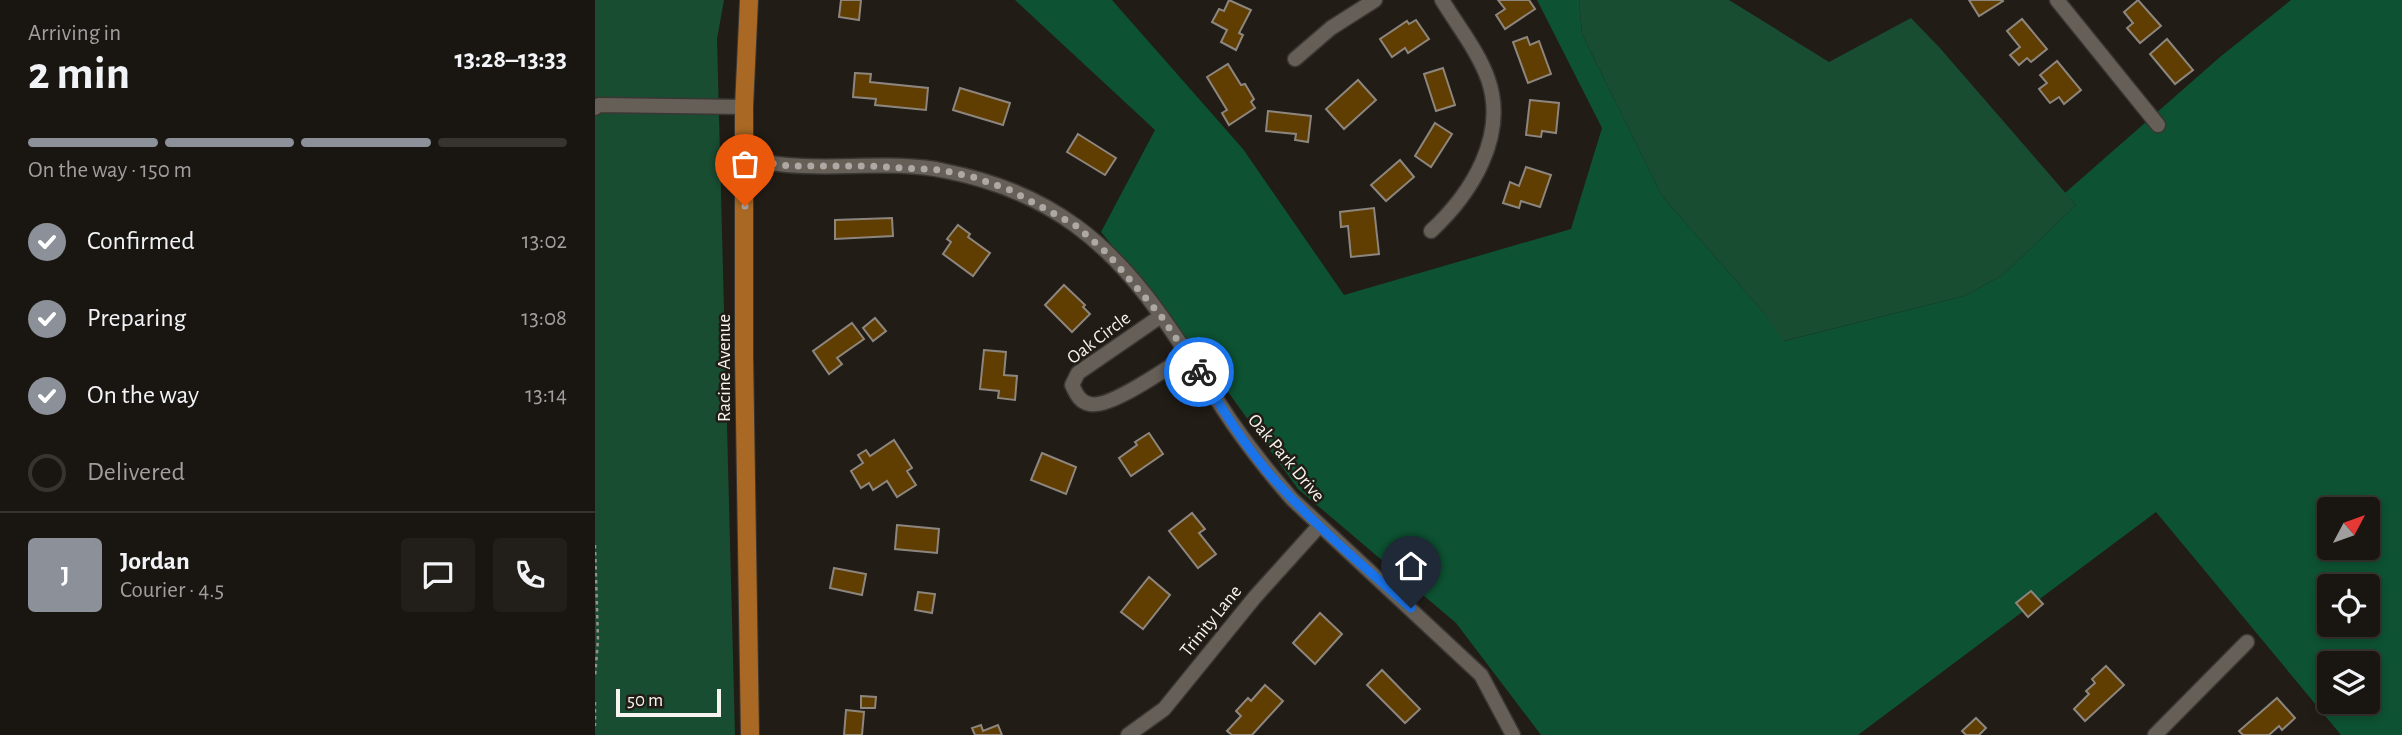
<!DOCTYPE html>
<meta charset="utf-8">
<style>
body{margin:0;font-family:"Alegreya Sans",sans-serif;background:#221e19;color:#f1f3f6;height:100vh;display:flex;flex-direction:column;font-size:26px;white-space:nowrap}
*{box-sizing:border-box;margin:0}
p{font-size:23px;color:#9f9f9f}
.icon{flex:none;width:38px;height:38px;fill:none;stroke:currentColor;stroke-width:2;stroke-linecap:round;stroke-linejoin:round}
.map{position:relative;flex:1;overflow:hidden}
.panel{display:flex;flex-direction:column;background:#191510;width:595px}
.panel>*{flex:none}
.needle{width:46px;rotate:49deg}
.tools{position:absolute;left:1722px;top:497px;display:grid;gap:14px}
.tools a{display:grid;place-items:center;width:63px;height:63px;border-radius:7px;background:#191510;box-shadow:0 4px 10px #0003,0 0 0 2px #373430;font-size:35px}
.scale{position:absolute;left:21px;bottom:18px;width:105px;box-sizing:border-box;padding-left:7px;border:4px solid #f8f4f0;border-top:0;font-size:19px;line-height:24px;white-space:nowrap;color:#f8f4f0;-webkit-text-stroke:5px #211c16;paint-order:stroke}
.pin{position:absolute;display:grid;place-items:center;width:60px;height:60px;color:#fff;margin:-72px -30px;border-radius:50% 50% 50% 0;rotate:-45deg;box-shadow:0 0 7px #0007}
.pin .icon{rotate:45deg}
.courier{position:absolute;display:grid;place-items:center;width:70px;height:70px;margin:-35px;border:5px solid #1a73e8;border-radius:50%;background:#fff;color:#222;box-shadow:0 2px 9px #0007}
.overview em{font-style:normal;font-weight:600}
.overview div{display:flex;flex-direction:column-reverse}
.overview{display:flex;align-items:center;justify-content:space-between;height:119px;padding:0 28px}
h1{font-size:46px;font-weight:600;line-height:52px}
.bar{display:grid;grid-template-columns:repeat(4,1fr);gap:10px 7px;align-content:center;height:84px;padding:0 28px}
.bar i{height:9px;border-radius:5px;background:#373430}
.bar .active{background:#8c9099}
.bar p{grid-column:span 4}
.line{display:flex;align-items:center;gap:18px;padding:0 28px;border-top:2px solid #373430}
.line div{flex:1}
.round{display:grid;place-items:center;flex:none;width:74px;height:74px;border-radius:7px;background:#221e19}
ol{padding:0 28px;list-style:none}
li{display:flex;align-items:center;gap:21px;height:77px}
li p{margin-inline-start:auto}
li .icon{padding:7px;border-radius:50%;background:#8c9099;color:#fff;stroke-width:4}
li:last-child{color:#9f9f9f}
li i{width:38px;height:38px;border:4px solid #373430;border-radius:50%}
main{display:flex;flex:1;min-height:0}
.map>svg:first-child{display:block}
</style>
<main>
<section class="panel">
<div class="overview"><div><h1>2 min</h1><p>Arriving in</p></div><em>13:28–13:33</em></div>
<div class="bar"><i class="active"></i><i class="active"></i><i class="active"></i><i></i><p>On the way · 150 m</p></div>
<ol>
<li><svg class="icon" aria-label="check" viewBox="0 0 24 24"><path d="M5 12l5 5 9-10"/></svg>Confirmed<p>13:02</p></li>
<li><svg class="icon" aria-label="check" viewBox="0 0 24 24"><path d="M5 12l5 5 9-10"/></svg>Preparing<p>13:08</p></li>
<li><svg class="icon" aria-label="check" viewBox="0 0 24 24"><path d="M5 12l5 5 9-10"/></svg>On the way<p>13:14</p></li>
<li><i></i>Delivered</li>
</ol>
<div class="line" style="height:126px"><b class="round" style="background:#8c9099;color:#fff">J</b><div><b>Jordan</b><p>Courier · 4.5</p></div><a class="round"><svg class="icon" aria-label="chat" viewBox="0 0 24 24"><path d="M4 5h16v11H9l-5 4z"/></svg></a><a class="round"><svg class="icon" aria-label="phone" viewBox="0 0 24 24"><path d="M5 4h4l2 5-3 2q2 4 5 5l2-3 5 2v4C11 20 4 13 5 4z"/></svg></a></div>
</section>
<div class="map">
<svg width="1807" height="735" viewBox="0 0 1807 735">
<rect width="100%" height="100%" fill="#211c16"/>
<!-- green -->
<g fill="#194d32">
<polygon points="0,0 129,0 122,39 140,735 0,735"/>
<polygon points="984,0 1134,0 1234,62 1316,18 1344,47 1481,205 1408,275 1369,296 1188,341 1164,307 1067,196 987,34"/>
</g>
<!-- forest -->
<path fill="#0d5232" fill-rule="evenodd" d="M420,0H517L648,149L749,295L976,229L1007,128L942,0H984L987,34L1067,196L1164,307L1189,341L1369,296L1408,275L1481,205L1470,193L1625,57L1696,0H1807V735H1746L1561,512L1263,735H946L861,623L703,489L618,371L506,232L560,130ZM1734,509H1773V548H1734ZM1734,586H1773V625H1734ZM1734,663H1773V702H1734Z"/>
<!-- building -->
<g fill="#603d00" stroke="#8d867f" stroke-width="2">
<polygon points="246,0 266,0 264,20 244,17"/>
<polygon points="634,0 656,10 644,33 648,35 641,50 626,42 632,30 617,22 624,9 629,11"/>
<polygon points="903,0 934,0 940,9 910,29 901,15 910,9"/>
<polygon points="1374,0 1407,0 1408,1 1384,16"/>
<polygon points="1543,0 1566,26 1545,43 1532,28 1538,23 1529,12"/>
<polygon points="1427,19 1452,49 1436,62 1432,58 1424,65 1415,55 1425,47 1412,31"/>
<polygon points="821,20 834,39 813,53 810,48 797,57 785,39 812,21 814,24"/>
<polygon points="932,37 935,45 944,41 956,74 933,83 918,42"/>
<polygon points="1572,39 1598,70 1580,84 1555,54"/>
<polygon points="1462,61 1486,90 1469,104 1464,97 1455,103 1444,89 1452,83 1445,75"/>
<polygon points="633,64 646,85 650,84 659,99 656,102 660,108 634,125 627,113 632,110 612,77"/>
<polygon points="848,68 860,105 841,111 829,74"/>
<polygon points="260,73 276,74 275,82 333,88 331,110 280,105 281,99 258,97"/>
<polygon points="763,80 781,100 749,129 731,109"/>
<polygon points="365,88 415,103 408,125 358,110"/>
<polygon points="935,100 964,103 961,133 947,131 946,137 931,135"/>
<polygon points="673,111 716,116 713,142 700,140 701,134 671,131"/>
<polygon points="840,123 857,134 836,167 820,156"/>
<polygon points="483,134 521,158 510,175 472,152"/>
<polygon points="805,160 819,177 791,201 776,185"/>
<polygon points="931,167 956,175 945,207 926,201 924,208 908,203 915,182 924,186"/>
<polygon points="779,208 784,254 756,257 753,226 746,227 745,212"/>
<polygon points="297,218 298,236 240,239 240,220"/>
<polygon points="363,225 375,234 373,237 395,253 378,276 348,254 356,242 352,239"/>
<polygon points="469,285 490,305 488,307 495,314 477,332 450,305"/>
<polygon points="280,318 291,331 278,341 268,328"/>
<polygon points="257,323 269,339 242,358 247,364 234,374 218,351"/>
<polygon points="389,350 411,352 409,375 422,376 420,400 403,398 404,391 385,389"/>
<polygon points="554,433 568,454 536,476 524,458 542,445 540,442"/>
<polygon points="299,440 317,468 312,471 321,485 302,497 292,481 278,490 274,483 266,488 256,471 268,463 263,455 271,450 275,456"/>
<polygon points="447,453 481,467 471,494 436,480"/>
<polygon points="597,513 610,529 604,533 621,554 603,568 574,531"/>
<polygon points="302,525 344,529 342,553 300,549"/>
<polygon points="239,568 271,574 267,595 235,588"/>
<polygon points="554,577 575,595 548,629 526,612"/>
<polygon points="1436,591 1448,604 1433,617 1421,603"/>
<polygon points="323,592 340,594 337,613 320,610"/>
<polygon points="725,613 747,634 720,664 698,643"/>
<polygon points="1511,666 1529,685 1490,721 1479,709 1494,694 1491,691 1500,683 1497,679"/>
<polygon points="787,670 825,709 810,723 772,685"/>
<polygon points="670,685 688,701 657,735 637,735 632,731 646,716 641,711 653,698 656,701"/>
<polygon points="266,696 281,697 280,708 266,708"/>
<polygon points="1682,698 1700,718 1687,730 1684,726 1674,735 1648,735 1644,731"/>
<polygon points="251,710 269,712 267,735 249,735"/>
<polygon points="1381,718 1391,728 1384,735 1371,735 1367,731"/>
<polygon points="386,725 388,731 403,725 407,735 380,735 377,728"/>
</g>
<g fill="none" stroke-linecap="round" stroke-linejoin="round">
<defs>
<g id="minor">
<polyline points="1462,0 1563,125"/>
<polyline points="700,59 736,28 780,0"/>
<polyline points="0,108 4,105 149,107"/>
<path d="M150,159C164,161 178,164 192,165C242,170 301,160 350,171C396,180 443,198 481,226C550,276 591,355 638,424C656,450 676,475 697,499L886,675L918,735"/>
<path d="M836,231C876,194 913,136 893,79C883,51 862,25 847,0"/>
<path d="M566,316L483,373L477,385C481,393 484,402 495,404C515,409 573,367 593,355"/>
<polyline points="533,735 569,709 660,597 724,526"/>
<polyline points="1560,735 1652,642"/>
</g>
<polyline id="major" points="154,0 149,107 149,354 155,735"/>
</defs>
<!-- minor casing -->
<use href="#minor" stroke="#3a3632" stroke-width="17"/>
<!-- major casing -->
<use href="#major" stroke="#3a3632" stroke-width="20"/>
<!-- path -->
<g stroke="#96928d" stroke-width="2.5" stroke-dasharray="3.5 3.5" stroke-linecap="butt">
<polyline points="0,545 3,640 0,677"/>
<polyline points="0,702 0,726"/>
</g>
<!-- minor -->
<use href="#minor" stroke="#655f58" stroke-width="14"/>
<!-- major -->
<use href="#major" stroke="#a96924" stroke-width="18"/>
</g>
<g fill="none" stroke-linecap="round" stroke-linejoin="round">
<!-- done -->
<polyline stroke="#ada8a4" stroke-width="7" stroke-dasharray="0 12.6" points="150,206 150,159 193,166 272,166 346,170 378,177 415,190 480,225 512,253 566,316 604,372"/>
<!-- route -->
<path stroke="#1a73e8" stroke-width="9" d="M604,372C625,405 646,440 671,470C714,521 766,564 816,608"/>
</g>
<g text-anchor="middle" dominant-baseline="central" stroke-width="5" stroke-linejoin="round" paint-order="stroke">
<!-- street labels -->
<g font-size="19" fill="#f8f4f0" stroke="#211c16">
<text transform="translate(504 338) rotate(-37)">Oak Circle</text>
<text transform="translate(129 368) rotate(-90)">Racine Avenue</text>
<text transform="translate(691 458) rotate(50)">Oak Park Drive</text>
<text transform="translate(616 621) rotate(-51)">Trinity Lane</text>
</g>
</g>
</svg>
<div class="tools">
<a><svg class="needle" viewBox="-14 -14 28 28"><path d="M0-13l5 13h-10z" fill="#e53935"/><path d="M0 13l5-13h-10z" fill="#9f9f9f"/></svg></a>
<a><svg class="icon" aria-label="locate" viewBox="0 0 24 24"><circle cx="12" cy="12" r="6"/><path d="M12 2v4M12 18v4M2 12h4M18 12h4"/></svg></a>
<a><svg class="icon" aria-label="layers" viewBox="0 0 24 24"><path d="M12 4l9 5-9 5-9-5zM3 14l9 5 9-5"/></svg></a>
</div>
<div class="scale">50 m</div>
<div class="pin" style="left:150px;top:206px;background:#ea580c"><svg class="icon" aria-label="bag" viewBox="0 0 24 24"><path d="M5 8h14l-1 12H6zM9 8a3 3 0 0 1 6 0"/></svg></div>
<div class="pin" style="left:816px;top:608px;background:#1f2937"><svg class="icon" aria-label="home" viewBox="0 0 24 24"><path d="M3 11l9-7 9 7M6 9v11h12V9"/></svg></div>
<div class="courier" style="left:604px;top:372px"><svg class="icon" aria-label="bike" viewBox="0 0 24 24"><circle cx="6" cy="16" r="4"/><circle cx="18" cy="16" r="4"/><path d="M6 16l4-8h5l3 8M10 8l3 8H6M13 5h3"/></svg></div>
</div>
</main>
